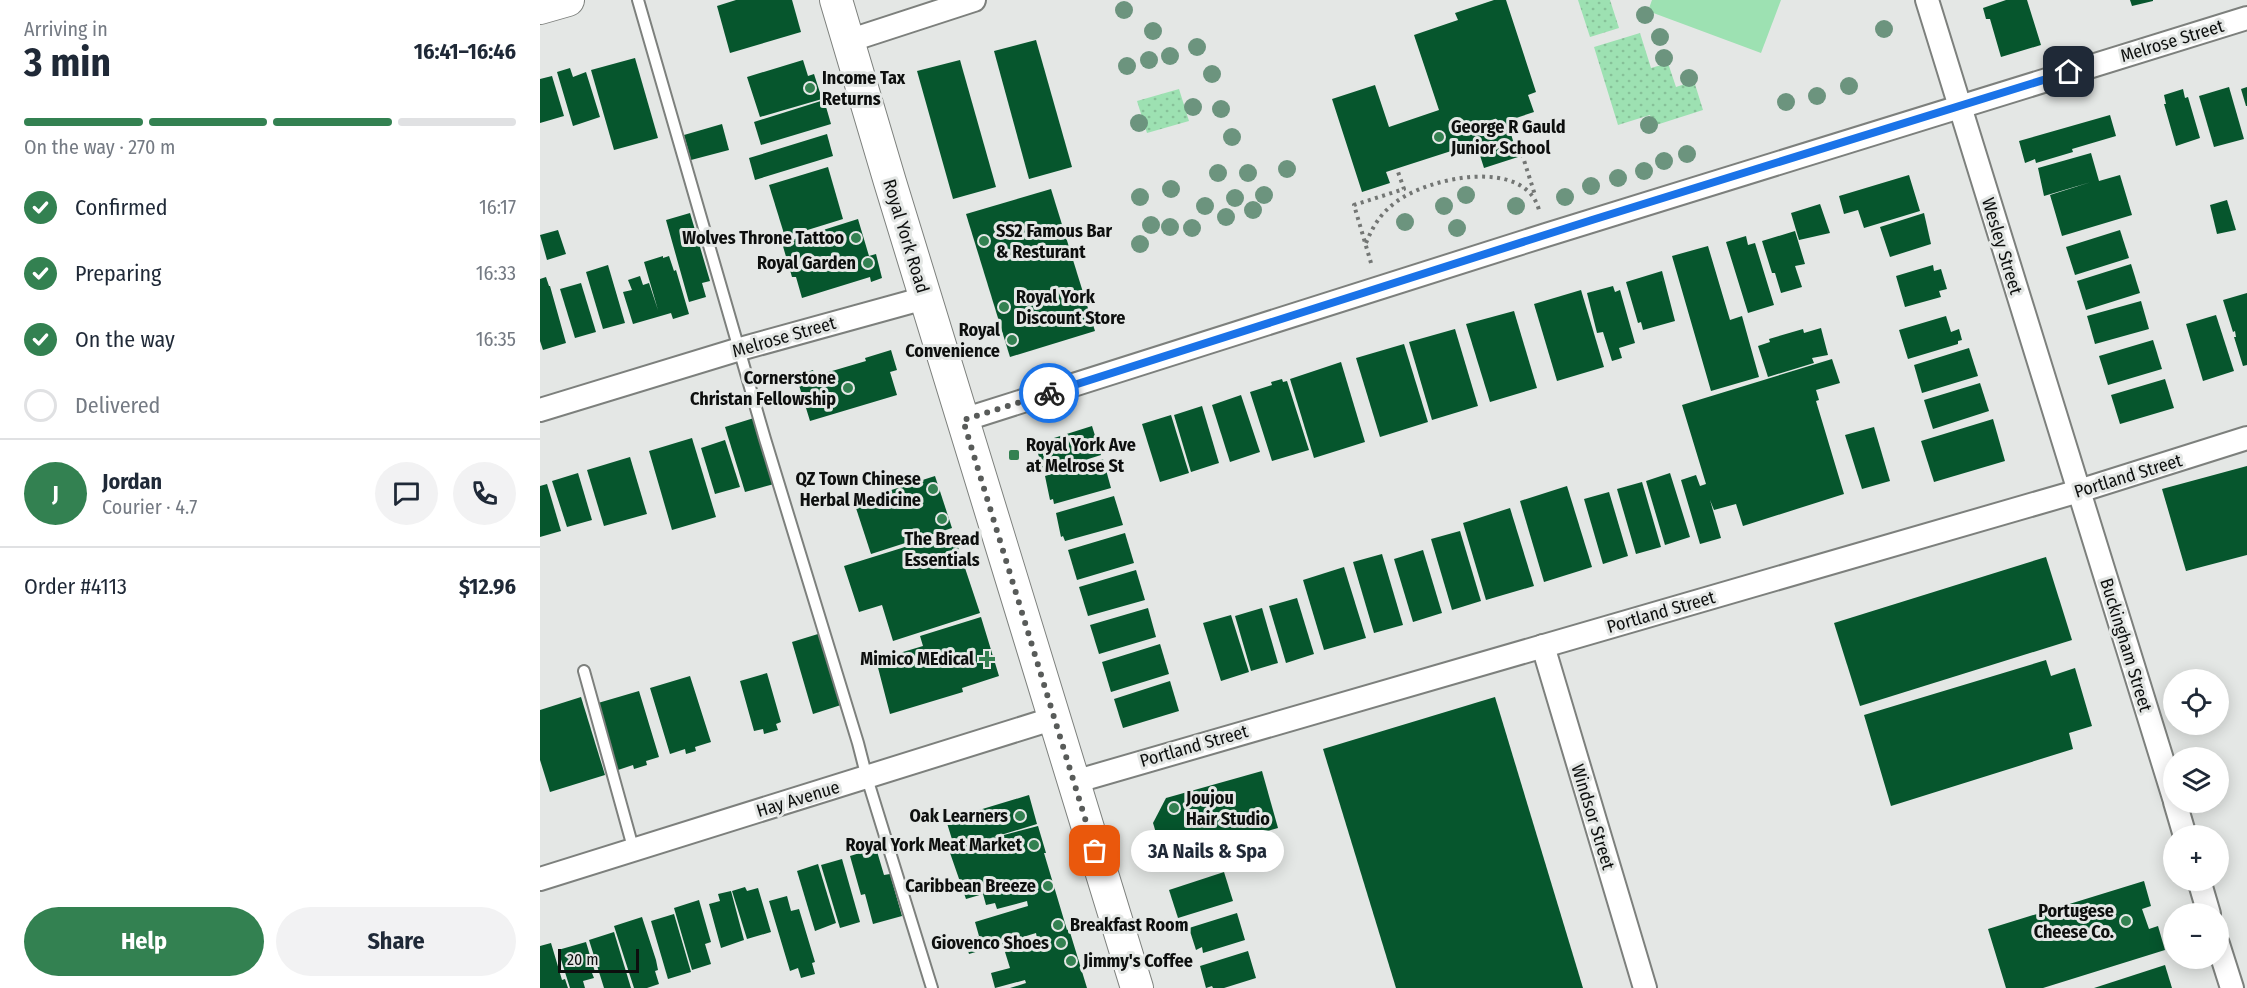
<!DOCTYPE html>
<meta charset="utf-8">
<style>
body{margin:0;font-family:"Fira Sans Condensed",sans-serif;background:#f2f2f3;color:#1f2937;height:100vh;display:flex;flex-direction:column;font-size:22px;white-space:nowrap}
*{box-sizing:border-box;margin:0}
p{font-size:20px;color:#747a83}
.icon{flex:none;width:33px;height:33px;fill:none;stroke:currentColor;stroke-width:2;stroke-linecap:round;stroke-linejoin:round}
.map{position:relative;flex:1;overflow:hidden}
.panel{display:flex;flex-direction:column;background:#fff;width:540px}
.panel>*{flex:none}
.tools{position:absolute;left:1623px;top:669px;display:grid;gap:12px}
.tools a{display:grid;place-items:center;width:66px;height:66px;border-radius:50%;background:#fff;box-shadow:0 3px 15px #0003;font-size:30px}
.scale{position:absolute;left:18px;bottom:15px;width:81px;box-sizing:border-box;padding-left:6px;border:3px solid #0d0f0e;border-top:0;font-size:16px;line-height:21px;white-space:nowrap;color:#0d0f0e;-webkit-text-stroke:4px #e4e7e5;paint-order:stroke}
.pin{position:absolute;display:grid;place-items:center;width:51px;height:51px;color:#fff;margin:-26px;border-radius:12px;box-shadow:0 3px 9px #0006}
.courier{position:absolute;display:grid;place-items:center;width:60px;height:60px;margin:-30px;border:4px solid #1a73e8;border-radius:50%;background:#fff;color:#222;box-shadow:0 2px 8px #0007}
.bubble{position:absolute;height:42px;border-radius:21px;background:#fff;box-shadow:0 3px 15px #0003;font-size:20px;font-weight:700;line-height:42px;text-align:center}
.summary em{font-style:normal;font-weight:700}
.summary div{display:flex;flex-direction:column-reverse}
.summary{display:flex;align-items:center;justify-content:space-between;height:102px;padding:0 24px}
h1{font-size:39px;font-weight:700;line-height:45px}
.bar{display:grid;grid-template-columns:repeat(4,1fr);gap:9px 6px;align-content:center;height:72px;padding:0 24px}
.bar i{height:8px;border-radius:4px;background:#e0e1e3}
.bar .on{background:#338151}
.bar p{grid-column:span 4}
.line{display:flex;align-items:center;gap:15px;padding:0 24px;border-top:2px solid #e0e1e3}
.line div{flex:1}
.round{display:grid;place-items:center;flex:none;width:63px;height:63px;border-radius:32px;background:#f2f2f3}
ol{padding:0 24px;list-style:none}
li{display:flex;align-items:center;gap:18px;height:66px}
li p{margin-inline-start:auto}
li .icon{padding:6px;border-radius:50%;background:#338151;color:#fff;stroke-width:4}
li:last-child{color:#747a83}
li i{width:33px;height:33px;border:3px solid #e0e1e3;border-radius:50%}
.button{display:flex;gap:12px;margin-top:auto;padding:12px 24px}
.button a{flex:1;height:69px;border-radius:36px;background:#338151;color:#fff;font-size:24px;font-weight:700;line-height:69px;text-align:center}
.button a+a{background:#f2f2f3;color:#1f2937}
main{display:flex;flex:1;min-height:0}
.map>svg:first-child{display:block}
</style>
<main>
<section class="panel">
<div class="summary"><div><h1>3 min</h1><p>Arriving in</p></div><em>16:41–16:46</em></div>
<div class="bar"><i class="on"></i><i class="on"></i><i class="on"></i><i></i><p>On the way · 270 m</p></div>
<ol>
<li><svg class="icon" aria-label="check" viewBox="0 0 24 24"><path d="M5 12l5 5 9-10"/></svg>Confirmed<p>16:17</p></li>
<li><svg class="icon" aria-label="check" viewBox="0 0 24 24"><path d="M5 12l5 5 9-10"/></svg>Preparing<p>16:33</p></li>
<li><svg class="icon" aria-label="check" viewBox="0 0 24 24"><path d="M5 12l5 5 9-10"/></svg>On the way<p>16:35</p></li>
<li><i></i>Delivered</li>
</ol>
<div class="line" style="height:108px"><b class="round" style="background:#338151;color:#fff">J</b><div><b>Jordan</b><p>Courier · 4.7</p></div><a class="round"><svg class="icon" aria-label="chat" viewBox="0 0 24 24"><path d="M4 5h16v11H9l-5 4z"/></svg></a><a class="round"><svg class="icon" aria-label="phone" viewBox="0 0 24 24"><path d="M5 4h4l2 5-3 2q2 4 5 5l2-3 5 2v4C11 20 4 13 5 4z"/></svg></a></div>
<div class="line" style="height:78px"><div>Order #4113</div><b>$12.96</b></div>
<div class="button"><a>Help</a><a>Share</a></div>
</section>
<div class="map">
<svg width="1707" height="988" viewBox="0 0 1707 988">
<defs>
<pattern id="green-dots" width="8" height="8" patternUnits="userSpaceOnUse" patternTransform="scale(1.5)"><rect width="8" height="8" fill="#9de1b2"/><path d="M2 2h.1M6 6h.1" fill="none" stroke="#86c098" stroke-width="1.8" stroke-linecap="round"/></pattern>
</defs>
<rect width="100%" height="100%" fill="#e4e7e5"/>
<!-- green -->
<g fill="url(#green-dots)">
<polygon points="1038,0 1070,0 1079,28 1050,37"/>
<polygon points="1100,33 1111,68 1128,63 1136,87 1154,81 1163,110 1113,126 1110,115 1078,125 1054,47"/>
<polygon points="639,89 649,121 607,133 597,101"/>
</g>
<!-- pitch -->
<polygon fill="#9de1b2" points="1112,0 1241,0 1221,53 1108,11"/>
<!-- building -->
<g fill="#06562d">
<polygon points="196,0 252,0 261,32 190,53 177,6"/>
<polygon points="954,0 966,0 996,92 988,95 994,112 967,121 978,157 944,168 936,143 846,172 850,183 822,192 792,99 835,85 849,127 899,110 874,35 918,20 915,13"/>
<polygon points="1466,0 1487,0 1501,45 1461,57 1450,19 1446,19 1443,8"/>
<polygon points="1590,0 1613,0 1613,1 1592,6"/>
<polygon points="496,40 532,167 489,179 454,51"/>
<polygon points="95,58 118,138 74,150 51,70"/>
<polygon points="263,60 268,76 274,74 282,99 220,117 207,77"/>
<polygon points="420,60 456,187 413,199 377,71"/>
<polygon points="30,68 33,77 46,72 60,117 33,126 17,72"/>
<polygon points="12,76 24,116 0,123 0,79"/>
<polygon points="1689,87 1704,139 1674,147 1659,96"/>
<polygon points="1707,87 1707,106 1706,106 1701,89"/>
<polygon points="1643,89 1645,98 1648,97 1660,138 1636,146 1624,104 1626,104 1624,95"/>
<polygon points="284,100 291,124 221,145 214,122"/>
<polygon points="1570,115 1576,136 1532,149 1533,152 1496,163 1495,159 1485,163 1479,141"/>
<polygon points="182,124 189,150 151,160 144,135"/>
<polygon points="287,134 293,156 215,180 209,158"/>
<polygon points="1551,153 1559,181 1580,175 1592,215 1522,236 1510,195 1551,182 1504,196 1498,168"/>
<polygon points="288,167 303,219 245,237 229,185"/>
<polygon points="1369,175 1380,211 1324,228 1318,210 1304,214 1299,196"/>
<polygon points="511,189 555,331 470,357 426,214"/>
<polygon points="1687,200 1696,230 1677,234 1670,205"/>
<polygon points="1280,204 1290,233 1259,240 1251,213"/>
<polygon points="150,213 170,281 162,283 166,297 149,302 126,220"/>
<polygon points="1384,213 1391,244 1350,257 1340,227"/>
<polygon points="318,219 329,256 336,254 342,278 331,282 330,277 262,298 256,277 252,277 242,243"/>
<polygon points="18,230 26,254 7,260 0,235"/>
<polygon points="1580,230 1589,258 1535,275 1526,247"/>
<polygon points="1255,231 1265,264 1255,266 1262,287 1241,293 1235,273 1232,273 1222,241"/>
<polygon points="1206,236 1208,245 1215,243 1234,305 1208,313 1186,242"/>
<polygon points="1168,246 1190,320 1202,316 1219,377 1171,391 1132,256"/>
<polygon points="123,256 123,258 129,256 134,271 136,270 149,314 133,319 131,313 93,324 83,292 92,290 88,280 100,276 103,285 109,283 118,310 104,262"/>
<polygon points="1591,264 1600,293 1546,310 1537,281"/>
<polygon points="68,265 85,323 63,329 46,272"/>
<polygon points="1393,265 1394,271 1401,269 1407,289 1399,291 1401,297 1365,307 1356,276"/>
<polygon points="1122,271 1135,321 1103,330 1101,322 1098,323 1086,282"/>
<polygon points="6,277 9,286 10,286 26,343 3,350 0,341 0,279"/>
<polygon points="41,283 56,332 35,338 20,289"/>
<polygon points="1073,286 1075,292 1080,290 1095,343 1079,348 1082,358 1072,361 1063,332 1057,333 1047,293"/>
<polygon points="1041,290 1064,367 1017,381 994,304"/>
<polygon points="1707,293 1707,365 1703,366 1694,337 1696,337 1695,331 1693,332 1683,300"/>
<polygon points="1601,301 1609,329 1555,344 1547,316"/>
<polygon points="974,311 997,388 950,402 926,324"/>
<polygon points="1676,315 1694,371 1663,381 1646,324"/>
<polygon points="1406,316 1411,332 1419,329 1422,340 1418,341 1418,344 1368,359 1359,330"/>
<polygon points="1281,328 1288,355 1272,358 1274,363 1228,377 1218,346 1230,342 1229,339 1263,329 1264,333"/>
<polygon points="915,329 938,406 892,420 869,342"/>
<polygon points="1613,340 1622,369 1568,385 1559,356"/>
<polygon points="864,344 888,422 840,437 816,358"/>
<polygon points="1429,348 1438,376 1382,393 1374,365"/>
<polygon points="351,350 357,370 350,372 357,395 270,421 258,382 261,381 259,375 273,370 275,376 326,361 325,358"/>
<polygon points="1292,359 1300,383 1276,390 1279,400 1276,401 1304,494 1203,526 1196,504 1174,510 1170,500 1181,538 1160,544 1141,480 1156,475 1160,486 1166,484 1142,405"/>
<polygon points="801,362 825,442 774,458 750,379"/>
<polygon points="742,379 743,382 747,381 769,450 732,461 710,392 732,385 731,382"/>
<polygon points="1625,379 1634,408 1580,424 1571,395"/>
<polygon points="1440,383 1449,411 1393,429 1384,400"/>
<polygon points="701,395 720,452 690,462 672,405"/>
<polygon points="662,406 679,463 651,472 634,415"/>
<polygon points="631,415 649,473 620,482 602,424"/>
<polygon points="214,418 234,484 205,492 185,427"/>
<polygon points="1453,419 1465,461 1394,482 1381,441"/>
<polygon points="552,426 561,455 504,473 495,444"/>
<polygon points="1334,427 1350,481 1322,489 1305,435"/>
<polygon points="152,438 176,517 132,530 109,451"/>
<polygon points="185,440 200,487 175,494 161,448"/>
<polygon points="90,457 107,514 64,526 47,470"/>
<polygon points="563,459 571,488 514,504 513,499 510,500 505,476"/>
<polygon points="1707,466 1707,555 1646,571 1622,489"/>
<polygon points="38,473 52,520 27,527 12,481"/>
<polygon points="1130,473 1150,537 1125,545 1106,481"/>
<polygon points="395,476 412,528 331,554 314,502"/>
<polygon points="1102,482 1121,547 1096,554 1077,489"/>
<polygon points="7,484 21,531 0,537 0,486"/>
<polygon points="1027,486 1052,567 1004,582 980,501"/>
<polygon points="1069,492 1088,556 1063,564 1044,499"/>
<polygon points="574,496 583,525 525,541 523,536 521,537 516,513"/>
<polygon points="970,508 994,586 946,600 923,523"/>
<polygon points="920,531 941,601 912,610 891,539"/>
<polygon points="413,532 440,613 353,641 342,605 319,612 304,566"/>
<polygon points="585,533 594,563 537,580 528,550"/>
<polygon points="883,550 902,613 873,622 854,559"/>
<polygon points="842,554 863,625 834,633 813,562"/>
<polygon points="1506,557 1532,640 1320,706 1294,623"/>
<polygon points="804,567 826,638 784,650 763,580"/>
<polygon points="596,570 605,600 548,616 539,587"/>
<polygon points="757,598 774,654 746,663 729,606"/>
<polygon points="608,608 616,637 559,654 550,625"/>
<polygon points="722,608 738,663 711,671 695,616"/>
<polygon points="691,615 709,672 681,681 663,623"/>
<polygon points="441,617 459,676 422,688 423,692 350,714 336,660 383,646 380,636"/>
<polygon points="278,634 301,705 273,714 252,642"/>
<polygon points="620,644 629,674 571,692 562,662"/>
<polygon points="1506,660 1511,676 1535,668 1552,726 1529,733 1533,749 1351,806 1324,715"/>
<polygon points="227,673 241,722 236,724 238,730 224,734 223,729 214,731 200,681"/>
<polygon points="150,676 171,742 155,747 156,751 146,754 145,749 130,754 110,688"/>
<polygon points="630,681 639,711 583,728 574,699"/>
<polygon points="99,691 119,757 106,761 107,765 94,769 93,765 78,770 58,703"/>
<polygon points="41,697 65,775 10,792 0,760 0,710"/>
<polygon points="955,697 1043,988 856,988 783,749"/>
<polygon points="722,771 738,828 624,859 613,823 626,798"/>
<polygon points="489,795 497,824 441,841 498,826 506,853 504,853 527,930 529,929 547,988 470,988 486,983 485,980 455,988 451,973 470,968 465,952 494,943 493,939 497,938 496,933 483,937 484,941 453,950 452,947 429,954 425,940 439,936 435,922 488,906 487,901 457,909 455,903 446,905 443,894 426,899 409,850 415,849 406,820"/>
<polygon points="336,848 344,875 350,874 362,916 333,924 325,894 321,895 310,856"/>
<polygon points="302,859 320,922 300,928 281,865"/>
<polygon points="278,864 296,923 275,931 257,871"/>
<polygon points="684,872 693,901 638,918 629,890"/>
<polygon points="1604,881 1611,906 1602,909 1609,929 1618,926 1625,950 1503,988 1466,988 1448,929"/>
<polygon points="205,887 207,891 218,888 231,932 207,939 192,891"/>
<polygon points="191,891 204,940 181,948 169,904 180,901 178,894"/>
<polygon points="247,896 251,911 259,909 275,962 272,963 275,974 261,978 258,968 250,971 229,901"/>
<polygon points="159,900 171,942 165,944 171,964 152,970 134,908"/>
<polygon points="697,913 705,940 663,953 662,947 656,950 649,928"/>
<polygon points="134,914 151,972 128,979 111,921"/>
<polygon points="102,917 116,960 118,970 115,971 119,984 107,988 94,988 74,926"/>
<polygon points="74,932 91,988 64,988 49,940"/>
<polygon points="46,942 55,972 52,973 54,978 43,981 45,988 30,988 18,950"/>
<polygon points="11,943 22,980 25,979 28,988 0,988 0,946"/>
<polygon points="708,951 716,978 684,988 673,988 672,986 666,988 660,966"/>
<polygon points="1625,965 1632,988 1554,988"/>
</g>
<g fill="none" stroke-linecap="round" stroke-linejoin="round">
<defs>
<g id="lane">
<polyline points="98,0 225,439 318,743 327,778 392,988"/>
<polyline points="44,671 94,851"/>
</g>
<g id="street">
<polyline points="1387,0 1634,798"/>
<polyline points="308,41 434,0"/>
<polyline points="0,410 200,349 385,298"/>
<polyline points="423,420 1006,235 1707,18"/>
<polyline points="1003,646 1105,988"/>
<polyline points="534,782 1539,491 1707,438"/>
<polyline points="1635,802 1645,836"/>
<polyline points="0,879 515,718"/>
<polyline points="1659,880 1669,914"/>
<polyline points="1678,944 1692,988"/>
</g>
<g id="secondary">
<polyline points="296,0 350,182 597,988"/>
<polyline points="0,8 28,0"/>
</g>
</defs>
<!-- lane casing -->
<use href="#lane" stroke="#7d807d" stroke-width="14"/>
<!-- street casing -->
<use href="#street" stroke="#7d807d" stroke-width="26"/>
<!-- secondary casing -->
<use href="#secondary" stroke="#7d807d" stroke-width="34"/>
<!-- path -->
<g stroke="#737674" stroke-width="4" stroke-dasharray="3 4.5" stroke-linecap="butt">
<polyline points="982,154 995,195"/>
<path d="M826,243C833,226 841,213 856,202C889,177 985,157 999,210"/>
<polyline points="831,263 814,205 864,189 857,169"/>
</g>
<!-- lane -->
<use href="#lane" stroke="#fff" stroke-width="10"/>
<!-- street -->
<use href="#street" stroke="#fff" stroke-width="22"/>
<!-- secondary -->
<use href="#secondary" stroke="#fff" stroke-width="32"/>
</g>
<!-- trees -->
<g fill="#6c947e">
<circle cx="584" cy="10" r="9"/>
<circle cx="1105" cy="15" r="9"/>
<circle cx="1344" cy="29" r="9"/>
<circle cx="613" cy="31" r="9"/>
<circle cx="1120" cy="37" r="9"/>
<circle cx="657" cy="47" r="9"/>
<circle cx="630" cy="56" r="9"/>
<circle cx="1124" cy="58" r="9"/>
<circle cx="609" cy="60" r="9"/>
<circle cx="587" cy="66" r="9"/>
<circle cx="672" cy="74" r="9"/>
<circle cx="1149" cy="78" r="9"/>
<circle cx="1309" cy="86" r="9"/>
<circle cx="1277" cy="96" r="9"/>
<circle cx="1246" cy="102" r="9"/>
<circle cx="653" cy="107" r="9"/>
<circle cx="681" cy="109" r="9"/>
<circle cx="599" cy="123" r="9"/>
<circle cx="1109" cy="125" r="9"/>
<circle cx="692" cy="137" r="9"/>
<circle cx="1147" cy="154" r="9"/>
<circle cx="1124" cy="161" r="9"/>
<circle cx="747" cy="169" r="9"/>
<circle cx="1104" cy="171" r="9"/>
<circle cx="678" cy="173" r="9"/>
<circle cx="708" cy="173" r="9"/>
<circle cx="1078" cy="178" r="9"/>
<circle cx="1051" cy="186" r="9"/>
<circle cx="631" cy="189" r="9"/>
<circle cx="724" cy="195" r="9"/>
<circle cx="926" cy="195" r="9"/>
<circle cx="600" cy="197" r="9"/>
<circle cx="1025" cy="197" r="9"/>
<circle cx="695" cy="198" r="9"/>
<circle cx="665" cy="206" r="9"/>
<circle cx="904" cy="206" r="9"/>
<circle cx="976" cy="206" r="9"/>
<circle cx="713" cy="210" r="9"/>
<circle cx="686" cy="217" r="9"/>
<circle cx="865" cy="222" r="9"/>
<circle cx="611" cy="225" r="9"/>
<circle cx="630" cy="227" r="9"/>
<circle cx="652" cy="228" r="9"/>
<circle cx="917" cy="228" r="9"/>
<circle cx="600" cy="244" r="9"/>
</g>
<g fill="none" stroke-linecap="round" stroke-linejoin="round">
<!-- done -->
<polyline stroke="#585b59" stroke-width="6" stroke-dasharray="0 10.8" points="509,393 423,420 555,851"/>
<!-- route -->
<polyline stroke="#1a73e8" stroke-width="8" points="509,393 1052,220 1529,72"/>
</g>
<!-- markers -->
<g fill="#338151" stroke="#e4e7e5" stroke-width="2">
<circle cx="270" cy="88" r="6"/>
<circle cx="899" cy="137" r="6"/>
<circle cx="316" cy="238" r="6"/>
<circle cx="444" cy="241" r="6"/>
<circle cx="328" cy="263" r="6"/>
<circle cx="464" cy="307" r="6"/>
<circle cx="472" cy="340" r="6"/>
<circle cx="308" cy="388" r="6"/>
<rect x="468" y="449" width="12" height="12" rx="3"/>
<circle cx="393" cy="489" r="6"/>
<circle cx="402" cy="519" r="6"/>
<path d="M444 650h6v6h6v6h-6v6h-6v-6h-6v-6h6z"/>
<circle cx="634" cy="808" r="6"/>
<circle cx="480" cy="816" r="6"/>
<circle cx="494" cy="845" r="6"/>
<circle cx="508" cy="886" r="6"/>
<circle cx="1586" cy="921" r="6"/>
<circle cx="518" cy="925" r="6"/>
<circle cx="521" cy="943" r="6"/>
<circle cx="531" cy="961" r="6"/>
</g>
<g text-anchor="middle" dominant-baseline="central" stroke-width="6" stroke-linejoin="round" paint-order="stroke">
<!-- street labels -->
<g font-size="18" fill="#0d0f0e" stroke="#e4e7e5">
<text transform="translate(1632 41) rotate(-17)">Melrose Street</text>
<text transform="translate(366 236) rotate(73)">Royal York Road</text>
<text transform="translate(1462 246) rotate(73)">Wesley Street</text>
<text transform="translate(244 337) rotate(-16)">Melrose Street</text>
<text transform="translate(1588 476) rotate(-17)">Portland Street</text>
<text transform="translate(1121 612) rotate(-16)">Portland Street</text>
<text transform="translate(1586 645) rotate(73)">Buckingham Street</text>
<text transform="translate(654 746) rotate(-16)">Portland Street</text>
<text transform="translate(258 799) rotate(-17)">Hay Avenue</text>
<text transform="translate(1053 817) rotate(73)">Windsor Street</text>
</g>
<!-- poi labels -->
<g font-size="18" font-weight="bold" fill="#0d0f0e" stroke="#e4e7e5" text-anchor="end">
<text x="282" y="78" text-anchor="start">Income Tax<tspan x="282" dy="21">Returns</tspan></text>
<text x="911" y="127" text-anchor="start">George R Gauld<tspan x="911" dy="21">Junior School</tspan></text>
<text x="456" y="231" text-anchor="start">SS2 Famous Bar<tspan x="456" dy="21">&amp; Resturant</tspan></text>
<text x="304" y="238">Wolves Throne Tattoo</text>
<text x="316" y="263">Royal Garden</text>
<text x="476" y="297" text-anchor="start">Royal York<tspan x="476" dy="21">Discount Store</tspan></text>
<text x="460" y="330">Royal<tspan x="460" dy="21">Convenience</tspan></text>
<text x="296" y="378">Cornerstone<tspan x="296" dy="21">Christan Fellowship</tspan></text>
<text x="486" y="445" text-anchor="start">Royal York Ave<tspan x="486" dy="21">at Melrose St</tspan></text>
<text x="381" y="479">QZ Town Chinese<tspan x="381" dy="21">Herbal Medicine</tspan></text>
<text x="402" y="539" text-anchor="middle">The Bread<tspan x="402" dy="21">Essentials</tspan></text>
<text x="434" y="659">Mimico MEdical</text>
<text x="646" y="798" text-anchor="start">Joujou<tspan x="646" dy="21">Hair Studio</tspan></text>
<text x="468" y="816">Oak Learners</text>
<text x="482" y="845">Royal York Meat Market</text>
<text x="496" y="886">Caribbean Breeze</text>
<text x="1574" y="911">Portugese<tspan x="1574" dy="21">Cheese Co.</tspan></text>
<text x="530" y="925" text-anchor="start">Breakfast Room</text>
<text x="509" y="943">Giovenco Shoes</text>
<text x="543" y="961" text-anchor="start">Jimmy's Coffee</text>
</g>
</g>
</svg>
<div class="tools">
<a><svg class="icon" aria-label="locate" viewBox="0 0 24 24"><circle cx="12" cy="12" r="6"/><path d="M12 2v4M12 18v4M2 12h4M18 12h4"/></svg></a>
<a><svg class="icon" aria-label="layers" viewBox="0 0 24 24"><path d="M12 4l9 5-9 5-9-5zM3 14l9 5 9-5"/></svg></a>
<a>+</a>
<a>−</a>
</div>
<div class="scale">20 m</div>
<div class="pin" style="left:555px;top:851px;background:#ea580c"><svg class="icon" aria-label="bag" viewBox="0 0 24 24"><path d="M5 8h14l-1 12H6zM9 8a3 3 0 0 1 6 0"/></svg></div>
<div class="pin" style="left:1529px;top:72px;background:#1f2937"><svg class="icon" aria-label="home" viewBox="0 0 24 24"><path d="M3 11l9-7 9 7M6 9v11h12V9"/></svg></div>
<div class="courier" style="left:509px;top:393px"><svg class="icon" aria-label="bike" viewBox="0 0 24 24"><circle cx="6" cy="16" r="4"/><circle cx="18" cy="16" r="4"/><path d="M6 16l4-8h5l3 8M10 8l3 8H6M13 5h3"/></svg></div>
<div class="bubble" style="left:591px;top:830px;width:153px">3A Nails &amp; Spa</div>
</div>
</main>
